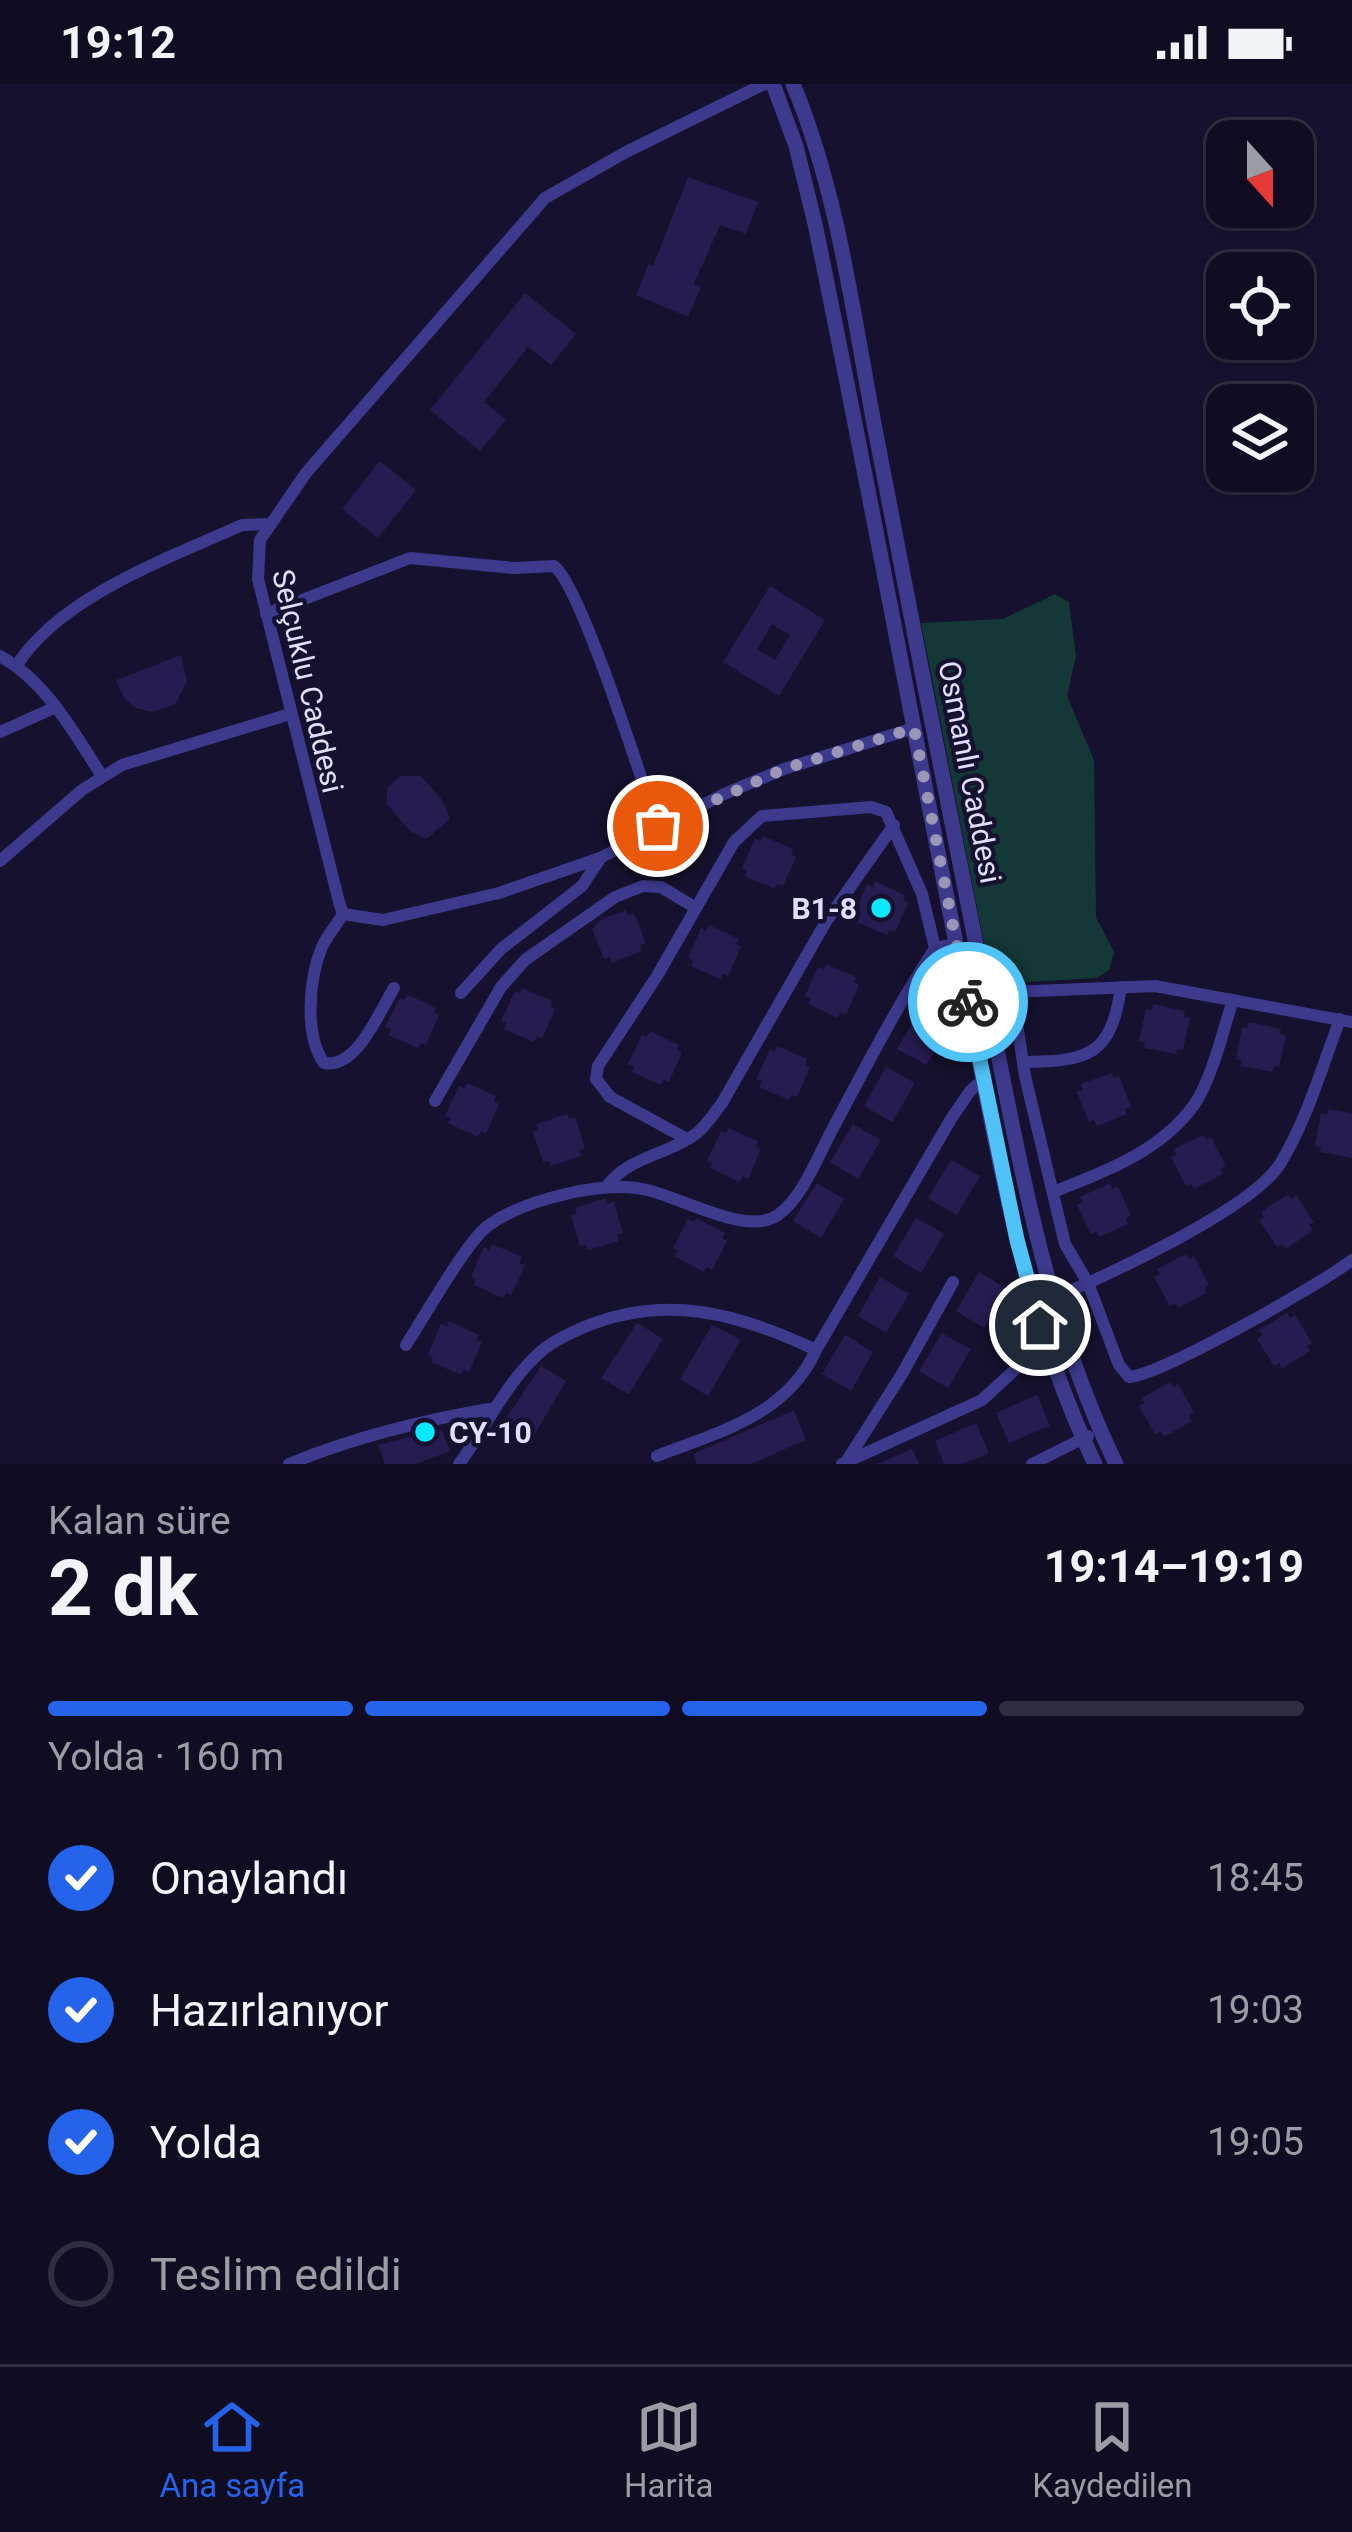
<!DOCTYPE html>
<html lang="tr">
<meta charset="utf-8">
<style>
body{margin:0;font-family:Roboto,sans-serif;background:#19162a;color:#f1f3f6;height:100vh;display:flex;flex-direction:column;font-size:45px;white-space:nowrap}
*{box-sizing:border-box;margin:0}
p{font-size:39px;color:#9c9ca5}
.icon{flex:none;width:66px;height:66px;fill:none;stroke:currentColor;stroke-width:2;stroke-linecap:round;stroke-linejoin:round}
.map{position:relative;height:1380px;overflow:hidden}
.details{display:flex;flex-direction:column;background:#100d22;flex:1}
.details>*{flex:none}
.needle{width:78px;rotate:159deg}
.buttons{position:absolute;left:1206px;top:36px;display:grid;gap:24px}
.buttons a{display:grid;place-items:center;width:108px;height:108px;border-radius:24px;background:#100d22;box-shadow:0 3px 9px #0004,0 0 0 3px #302d40;font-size:60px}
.pin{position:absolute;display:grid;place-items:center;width:102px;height:102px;color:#fff;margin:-51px;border:6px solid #fff;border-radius:50%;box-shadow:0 3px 12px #0007}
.courier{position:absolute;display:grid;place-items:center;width:120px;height:120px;margin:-60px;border:9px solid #4fc3f7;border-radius:50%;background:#fff;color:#222;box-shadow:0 3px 15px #0007}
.head em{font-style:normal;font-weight:700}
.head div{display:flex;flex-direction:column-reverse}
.head{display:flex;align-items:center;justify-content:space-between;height:204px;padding:0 48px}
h1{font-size:78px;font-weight:700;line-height:90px}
.bar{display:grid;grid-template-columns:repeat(4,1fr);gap:18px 12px;align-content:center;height:144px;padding:0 48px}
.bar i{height:15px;border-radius:9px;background:#302d40}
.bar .current{background:#2563eb}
.bar p{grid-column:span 4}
ol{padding:0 48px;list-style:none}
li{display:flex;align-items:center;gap:36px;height:132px}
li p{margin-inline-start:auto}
li .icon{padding:12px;border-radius:50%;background:#2563eb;color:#fff;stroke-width:4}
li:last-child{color:#9c9ca5}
li i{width:66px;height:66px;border:6px solid #302d40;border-radius:50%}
.status{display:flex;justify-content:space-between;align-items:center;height:84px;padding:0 60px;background:#100d22;direction:ltr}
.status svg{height:33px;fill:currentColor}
.menu{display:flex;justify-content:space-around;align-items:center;height:168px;border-top:3px solid #302d40;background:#100d22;font-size:33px;color:#9c9ca5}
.menu a{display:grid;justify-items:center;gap:6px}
.menu .current{color:#2563eb}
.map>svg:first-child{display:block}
</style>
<div class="status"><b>19:12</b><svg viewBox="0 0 49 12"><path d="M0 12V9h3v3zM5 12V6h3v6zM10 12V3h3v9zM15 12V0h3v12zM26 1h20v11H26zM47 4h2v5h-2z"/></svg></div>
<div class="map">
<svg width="1352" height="1380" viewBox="0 0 1352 1380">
<rect width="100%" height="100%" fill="#16112e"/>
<!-- green -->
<polygon fill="#133837" points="1055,510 1069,518 1076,572 1067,612 1094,676 1096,833 1114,868 1109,886 1097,894 992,900 921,539 1003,535"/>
<!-- building -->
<g fill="#261c50" fill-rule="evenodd">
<polygon points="688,93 758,118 746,150 720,141 694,200 701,203 688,233 636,211 649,180 653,182"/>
<polygon points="525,209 576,250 551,281 528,263 484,318 506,336 480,367 430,326"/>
<polygon points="380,377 416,406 378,454 342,425"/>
<path d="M770,502L825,536L779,612L723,578ZM772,540L790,551L775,576L757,565Z"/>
<polygon points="181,571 187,598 175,620 153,628 136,624 124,614 116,596"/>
<polygon points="400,692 421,692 442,716 450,735 426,755 410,747 386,719 388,703"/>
<polygon points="763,752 793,765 791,770 796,773 783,802 777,800 775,805 745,792 747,787 742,784 755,755 761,757"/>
<polygon points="875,797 905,811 903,816 908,819 895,848 889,846 887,851 857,838 860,833 854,830 867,800 873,803"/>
<polygon points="626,826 628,831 634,829 646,859 640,861 642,867 612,879 610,873 604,875 592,845 602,835"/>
<polygon points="709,841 739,855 736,860 741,862 728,892 723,890 720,895 691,882 693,877 688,874 701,844 706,847"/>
<polygon points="826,880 856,893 854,898 859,901 846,931 840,928 838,934 808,920 811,915 805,912 818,883 824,885"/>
<polygon points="522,904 552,917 550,923 555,925 542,955 537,952 534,958 504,945 507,939 501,937 515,907 520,909"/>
<polygon points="407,910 436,924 434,929 439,931 426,961 421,959 418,964 388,951 391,945 385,943 400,914 404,916"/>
<polygon points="1153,920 1185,927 1184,933 1190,934 1183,966 1177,965 1176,970 1144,964 1145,958 1139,957 1146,925 1152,926"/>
<polygon points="920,926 949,943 926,981 897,965"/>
<polygon points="1249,938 1281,945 1280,950 1286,952 1279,983 1274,982 1272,988 1240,982 1242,976 1236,975 1242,943 1248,944"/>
<polygon points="650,947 679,961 677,966 682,968 669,998 664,996 661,1001 632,988 634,983 628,980 642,951 647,953"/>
<polygon points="777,962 807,975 805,981 810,983 797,1013 792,1011 789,1016 759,1003 762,997 756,995 770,965 775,968"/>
<polygon points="886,983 915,999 892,1038 864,1022"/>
<polygon points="1111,989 1114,994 1119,992 1131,1023 1125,1025 1127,1030 1097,1042 1094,1036 1089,1038 1077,1008 1083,1006 1081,1000"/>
<polygon points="467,999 496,1012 494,1017 499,1020 486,1050 481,1047 478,1053 448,1039 451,1034 445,1032 459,1002 464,1004"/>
<polygon points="1328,1025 1352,1029 1352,1074 1320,1068 1321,1063 1315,1062 1321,1029 1327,1031"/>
<polygon points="567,1030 569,1035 575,1033 585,1064 580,1066 581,1072 550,1082 549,1077 543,1078 533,1048 538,1046 536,1040"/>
<polygon points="853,1040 881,1056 858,1095 830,1078"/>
<polygon points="728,1044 758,1057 756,1062 761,1065 748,1095 743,1092 740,1098 710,1084 713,1079 707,1077 721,1047 726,1049"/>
<polygon points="1203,1051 1206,1056 1211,1053 1226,1082 1220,1085 1223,1090 1194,1105 1191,1100 1186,1102 1171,1073 1177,1071 1174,1065"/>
<polygon points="951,1076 980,1092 957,1131 928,1114"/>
<polygon points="817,1099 844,1115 821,1154 793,1137"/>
<polygon points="1110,1099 1112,1105 1118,1102 1131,1132 1126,1134 1128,1140 1099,1153 1096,1148 1091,1150 1077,1121 1083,1118 1080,1113"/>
<polygon points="1288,1110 1291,1115 1296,1111 1314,1138 1309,1141 1313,1146 1286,1165 1282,1160 1277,1163 1259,1136 1264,1133 1261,1128"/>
<polygon points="606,1114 608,1120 614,1118 623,1149 617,1151 619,1157 588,1166 586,1161 580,1162 571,1131 577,1130 575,1124"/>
<polygon points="696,1134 725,1149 722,1154 727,1157 712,1186 706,1183 704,1188 675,1172 678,1167 673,1164 688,1135 694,1138"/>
<polygon points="916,1134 944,1150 921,1189 893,1172"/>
<polygon points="492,1160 522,1173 519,1179 525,1181 511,1211 506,1209 503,1214 474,1201 476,1195 471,1193 484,1163 489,1166"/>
<polygon points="1186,1170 1189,1175 1194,1172 1209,1201 1204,1204 1207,1209 1178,1224 1175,1219 1170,1222 1154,1193 1160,1190 1157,1185"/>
<polygon points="979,1188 1007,1205 984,1244 956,1227"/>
<polygon points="880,1193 909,1210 886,1249 858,1232"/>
<polygon points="1287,1229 1290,1234 1295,1231 1312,1259 1307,1262 1310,1267 1282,1284 1279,1279 1274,1282 1257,1255 1262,1251 1259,1246"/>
<polygon points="449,1237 479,1251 476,1256 482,1258 469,1288 463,1286 461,1291 431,1278 433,1273 428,1270 441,1240 447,1243"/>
<polygon points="637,1239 663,1255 629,1310 601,1294"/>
<polygon points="712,1241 741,1256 708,1312 680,1295"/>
<polygon points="942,1249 971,1265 948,1304 919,1287"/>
<polygon points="845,1251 873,1268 851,1307 822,1290"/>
<polygon points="541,1282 566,1297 533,1353 505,1336"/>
<polygon points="1170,1298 1173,1303 1178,1300 1194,1328 1189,1332 1192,1337 1164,1353 1161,1348 1155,1350 1139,1322 1145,1319 1142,1314"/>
<polygon points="1037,1311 1050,1342 1009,1359 996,1329"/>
<polygon points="794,1326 806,1356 751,1380 697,1380 693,1370"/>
<polygon points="976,1339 989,1369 963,1380 944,1380 935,1357"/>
<polygon points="441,1345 450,1367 416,1380 385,1380 378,1361"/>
<polygon points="912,1365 919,1380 877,1380"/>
</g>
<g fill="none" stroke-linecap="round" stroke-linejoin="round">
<!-- minor -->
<g stroke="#3d3a8e" stroke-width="12">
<polyline points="764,0 626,68 545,114 306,389 260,456 258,495 339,818 343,830 383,836 499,809 600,774 724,710 784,685 914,644"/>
<path d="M266,530L410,474L514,484L554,482C581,502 642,698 658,743"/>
<path d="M0,572C46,597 74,649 102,692"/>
<path d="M17,581C61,512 169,474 242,441L269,440"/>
<polyline points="0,648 56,623"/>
<polyline points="0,777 82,706 122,681 290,630"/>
<path d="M343,830C337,840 327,852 322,863C309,894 304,951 324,979C357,985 379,928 394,904"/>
<path d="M1012,906L1025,992L1065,1160L1088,1199L1119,1281L1129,1293C1161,1291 1323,1199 1352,1176"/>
<polyline points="461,909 501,865 582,802 600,775"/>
<polyline points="986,909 1155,902 1352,938"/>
<path d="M1023,978C1089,977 1111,972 1121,903"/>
<polyline points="435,1017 501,903 525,876 615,813 643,802 661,803 696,824"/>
<polyline points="687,1055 610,1013 596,995 598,982 657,892 734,758 762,732 871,723 886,728 922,810 935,864"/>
<path d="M606,1103C630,1071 667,1072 697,1049C707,1041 714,1029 722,1019L827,836L894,741"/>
<path d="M1053,1108C1103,1089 1161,1067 1194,1021C1212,995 1223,946 1233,916"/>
<path d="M1051,1215C1104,1193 1252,1125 1280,1080C1307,1036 1322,983 1340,935"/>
<path d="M406,1261C423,1235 468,1155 489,1141C526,1115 604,1096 647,1106C680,1113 748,1153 778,1131C803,1113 818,1072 832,1046C865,984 897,922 935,864L956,860"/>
<path d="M657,1372C719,1348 787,1331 816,1266"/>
<polyline points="846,1378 902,1290 953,1198"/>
<path d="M289,1380C357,1352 423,1336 495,1324"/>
<path d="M459,1380C485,1345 503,1304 535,1273C549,1259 564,1252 582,1244C665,1209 738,1229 816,1266L951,1035L970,1007L984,995"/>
<polyline points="842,1380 982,1316 1045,1258"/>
<polyline points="1032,1380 1088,1352"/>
</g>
<!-- tertiary -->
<g stroke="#3d3a8e" stroke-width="15">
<path d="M773,0L796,62L815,140C867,392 913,646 964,899C997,1062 1022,1229 1095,1380"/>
<path d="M793,0C838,108 853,230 875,345C912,539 950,732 989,926C1021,1081 1046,1236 1116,1380"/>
</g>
</g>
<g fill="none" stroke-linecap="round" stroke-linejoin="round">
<!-- done -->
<polyline stroke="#9a96b6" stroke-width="12" stroke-dasharray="0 21.6" points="658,742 784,685 914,644 968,918"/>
<!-- route -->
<polyline stroke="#4fc3f7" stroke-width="15" points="968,918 1017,1156 1040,1241"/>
</g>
<!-- markers -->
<g fill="#0ae8ff" stroke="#16112e" stroke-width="4.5">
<circle cx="881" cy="824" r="12"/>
<circle cx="425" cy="1348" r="12"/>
</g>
<g text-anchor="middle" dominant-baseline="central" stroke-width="9" stroke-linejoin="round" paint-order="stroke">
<!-- street labels -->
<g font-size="30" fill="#e1deff" stroke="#16112e">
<text transform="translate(308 597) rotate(77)">Selçuklu Caddesi</text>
<text transform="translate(970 688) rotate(79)">Osmanlı Caddesi</text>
</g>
<!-- poi labels -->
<g font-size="30" font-weight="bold" fill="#e1deff" stroke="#16112e" text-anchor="end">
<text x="857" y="824">B1-8</text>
<text x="449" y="1348" text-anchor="start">CY-10</text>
</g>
</g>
</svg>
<div class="buttons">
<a><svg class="needle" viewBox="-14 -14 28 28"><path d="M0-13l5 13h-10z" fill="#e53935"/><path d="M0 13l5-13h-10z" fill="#9c9ca5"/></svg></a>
<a><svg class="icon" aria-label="locate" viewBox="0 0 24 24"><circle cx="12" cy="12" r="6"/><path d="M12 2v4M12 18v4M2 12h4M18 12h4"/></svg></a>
<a><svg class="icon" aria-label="layers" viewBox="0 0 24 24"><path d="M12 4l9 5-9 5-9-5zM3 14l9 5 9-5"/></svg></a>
</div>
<div class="pin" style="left:658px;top:742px;background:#ea580c"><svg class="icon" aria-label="bag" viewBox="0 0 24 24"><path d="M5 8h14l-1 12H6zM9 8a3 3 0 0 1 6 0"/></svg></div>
<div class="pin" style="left:1040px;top:1241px;background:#1f2937"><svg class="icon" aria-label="home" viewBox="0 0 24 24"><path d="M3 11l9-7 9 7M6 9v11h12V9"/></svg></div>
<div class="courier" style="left:968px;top:918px"><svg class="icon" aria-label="bike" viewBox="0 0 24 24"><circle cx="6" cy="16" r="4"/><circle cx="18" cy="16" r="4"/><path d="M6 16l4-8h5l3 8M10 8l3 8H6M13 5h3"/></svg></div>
</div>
<section class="details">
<div class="head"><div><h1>2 dk</h1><p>Kalan süre</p></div><em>19:14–19:19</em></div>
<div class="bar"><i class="current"></i><i class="current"></i><i class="current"></i><i></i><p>Yolda · 160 m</p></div>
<ol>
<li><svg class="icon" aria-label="check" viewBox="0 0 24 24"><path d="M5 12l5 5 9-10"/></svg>Onaylandı<p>18:45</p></li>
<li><svg class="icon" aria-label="check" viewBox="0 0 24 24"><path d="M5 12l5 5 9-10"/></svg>Hazırlanıyor<p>19:03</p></li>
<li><svg class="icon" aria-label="check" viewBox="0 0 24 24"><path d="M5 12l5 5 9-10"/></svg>Yolda<p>19:05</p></li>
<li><i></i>Teslim edildi</li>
</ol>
</section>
<nav class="menu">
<a class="current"><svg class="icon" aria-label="home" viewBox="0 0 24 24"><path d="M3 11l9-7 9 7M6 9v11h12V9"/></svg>Ana sayfa</a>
<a><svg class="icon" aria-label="map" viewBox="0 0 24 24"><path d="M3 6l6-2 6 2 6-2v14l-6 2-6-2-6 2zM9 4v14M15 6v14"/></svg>Harita</a>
<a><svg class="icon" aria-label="saved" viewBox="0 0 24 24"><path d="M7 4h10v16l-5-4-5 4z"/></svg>Kaydedilen</a>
</nav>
